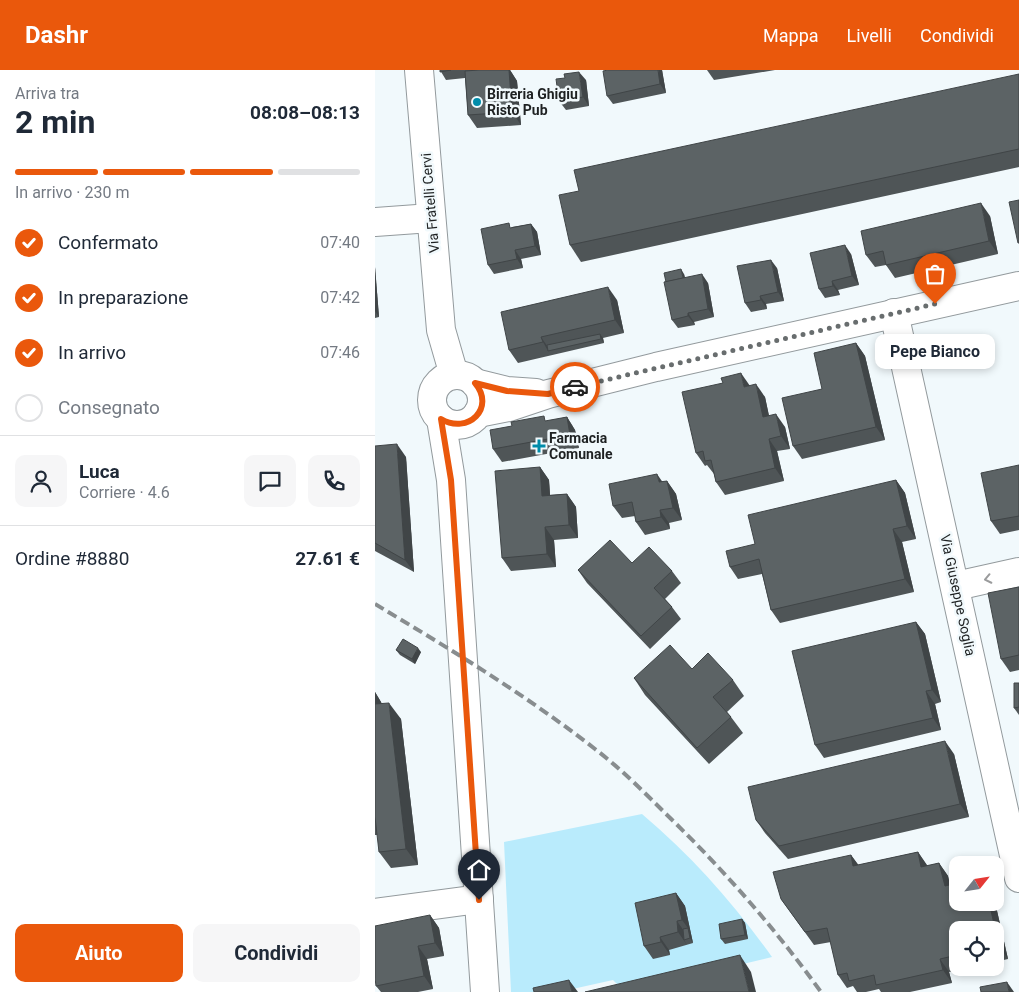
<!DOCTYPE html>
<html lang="it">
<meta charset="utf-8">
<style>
body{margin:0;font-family:Roboto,sans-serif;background:#f6f6f7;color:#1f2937;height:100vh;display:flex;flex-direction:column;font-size:19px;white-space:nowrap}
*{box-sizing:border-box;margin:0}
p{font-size:16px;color:#747a83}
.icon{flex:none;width:28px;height:28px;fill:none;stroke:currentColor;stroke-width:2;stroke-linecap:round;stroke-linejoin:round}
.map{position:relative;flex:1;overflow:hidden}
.panel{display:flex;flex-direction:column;background:#fff;width:375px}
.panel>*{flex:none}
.needle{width:32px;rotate:60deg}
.tools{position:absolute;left:574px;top:786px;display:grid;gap:10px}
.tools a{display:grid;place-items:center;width:55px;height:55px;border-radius:10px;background:#fff;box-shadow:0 2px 8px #0003;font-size:25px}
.pin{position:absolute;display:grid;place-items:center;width:42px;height:42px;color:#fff;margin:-51px -21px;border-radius:50% 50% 50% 0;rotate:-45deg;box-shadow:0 0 5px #0007}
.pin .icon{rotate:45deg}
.courier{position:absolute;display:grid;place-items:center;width:50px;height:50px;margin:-25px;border:4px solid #ea580c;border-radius:50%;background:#fff;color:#222;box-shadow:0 1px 6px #0007}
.bubble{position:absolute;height:35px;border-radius:10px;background:#fff;box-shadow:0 2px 8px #0003;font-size:16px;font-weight:700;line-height:35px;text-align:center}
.head em{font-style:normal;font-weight:700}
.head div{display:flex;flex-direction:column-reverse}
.head{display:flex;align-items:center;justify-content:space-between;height:85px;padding:0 15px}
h1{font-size:32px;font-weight:700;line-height:38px}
.bar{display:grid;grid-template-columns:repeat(4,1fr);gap:8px 5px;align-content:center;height:60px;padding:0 15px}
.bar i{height:6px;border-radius:4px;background:#e0e1e3}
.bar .active{background:#ea580c}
.bar p{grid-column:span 4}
.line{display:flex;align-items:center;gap:12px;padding:0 15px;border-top:1px solid #e0e1e3}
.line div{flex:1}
.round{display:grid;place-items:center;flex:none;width:52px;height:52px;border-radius:10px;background:#f6f6f7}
ol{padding:0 15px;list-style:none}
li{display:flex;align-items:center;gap:15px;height:55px}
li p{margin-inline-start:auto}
li .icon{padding:5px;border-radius:50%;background:#ea580c;color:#fff;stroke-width:4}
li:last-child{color:#747a83}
li i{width:28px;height:28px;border:2px solid #e0e1e3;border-radius:50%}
.cta{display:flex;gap:10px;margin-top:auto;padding:10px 15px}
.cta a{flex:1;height:58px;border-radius:10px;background:#ea580c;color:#fff;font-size:20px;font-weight:700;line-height:58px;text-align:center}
.cta a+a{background:#f6f6f7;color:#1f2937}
header{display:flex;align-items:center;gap:30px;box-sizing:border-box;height:70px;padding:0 25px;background:#ea580c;color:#fff}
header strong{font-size:24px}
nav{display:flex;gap:28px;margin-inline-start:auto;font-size:18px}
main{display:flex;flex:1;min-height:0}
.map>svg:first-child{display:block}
</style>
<header>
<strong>Dashr</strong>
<nav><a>Mappa</a><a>Livelli</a><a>Condividi</a></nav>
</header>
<main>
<section class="panel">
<div class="head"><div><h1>2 min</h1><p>Arriva tra</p></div><em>08:08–08:13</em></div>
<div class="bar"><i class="active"></i><i class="active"></i><i class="active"></i><i></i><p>In arrivo · 230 m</p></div>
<ol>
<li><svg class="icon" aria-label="check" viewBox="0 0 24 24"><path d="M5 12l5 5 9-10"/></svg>Confermato<p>07:40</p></li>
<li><svg class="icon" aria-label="check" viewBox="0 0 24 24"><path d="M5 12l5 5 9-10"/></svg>In preparazione<p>07:42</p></li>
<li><svg class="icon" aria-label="check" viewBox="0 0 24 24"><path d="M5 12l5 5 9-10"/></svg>In arrivo<p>07:46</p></li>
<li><i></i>Consegnato</li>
</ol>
<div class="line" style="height:90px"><a class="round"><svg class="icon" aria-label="person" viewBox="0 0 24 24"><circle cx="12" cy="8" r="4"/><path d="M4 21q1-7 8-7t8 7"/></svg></a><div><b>Luca</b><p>Corriere · 4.6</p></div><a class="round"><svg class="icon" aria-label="chat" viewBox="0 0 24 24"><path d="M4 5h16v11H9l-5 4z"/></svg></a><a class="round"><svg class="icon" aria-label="phone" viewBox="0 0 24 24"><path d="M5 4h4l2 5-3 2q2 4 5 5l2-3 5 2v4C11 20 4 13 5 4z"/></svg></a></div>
<div class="line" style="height:65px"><div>Ordine #8880</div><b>27.61 €</b></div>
<div class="cta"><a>Aiuto</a><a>Condividi</a></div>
</section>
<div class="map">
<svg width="644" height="922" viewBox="0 0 644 922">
<rect width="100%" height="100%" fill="#f1f9fc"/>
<!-- green -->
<path fill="#b9ebfc" d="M267,744C318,787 359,834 397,887L250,922L238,910L184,922H136L129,772Z"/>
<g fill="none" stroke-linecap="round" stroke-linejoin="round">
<defs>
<g id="minor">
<polyline points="0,152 56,148"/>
<polyline points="519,243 644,808"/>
<polyline points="100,313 132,321 161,323"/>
<polyline points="103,343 134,337 173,324 281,297 644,216"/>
<polyline points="581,516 644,502"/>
<polyline points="0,843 104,829"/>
</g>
<g id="major">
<polyline points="44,0 66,260 79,305"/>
<circle cx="82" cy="330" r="25"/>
<polyline points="66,349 76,410 110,922"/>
</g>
</defs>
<!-- minor casing -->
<use href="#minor" stroke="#939a9d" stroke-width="30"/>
<!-- major casing -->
<use href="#major" stroke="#939a9d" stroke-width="30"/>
<!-- minor -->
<use href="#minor" stroke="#fff" stroke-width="28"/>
<!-- major -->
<use href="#major" stroke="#fff" stroke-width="28"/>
<!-- rail -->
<path stroke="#888d8f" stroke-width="4" stroke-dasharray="10 5" stroke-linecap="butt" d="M0,534C75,579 151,625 220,679C245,698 268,721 290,743C347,798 399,857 446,922"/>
</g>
<!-- wall -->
<g fill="#4f5557">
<polygon points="65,0 135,0 142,11 146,55 102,58 93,45 90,8 71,10"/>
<polygon points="287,0 291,23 238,34 232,26"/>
<polygon points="332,0 400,0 339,10"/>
<polygon points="644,4 644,97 206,192 195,175"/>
<polygon points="211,10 214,36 191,40 184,31"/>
<polygon points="615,146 623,184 520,208 511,195 500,197 491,185"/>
<polygon points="156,154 162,162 166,185 146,189 148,198 119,204 113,195 137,157"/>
<polygon points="476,184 484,215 463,220 465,225 450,228 444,219"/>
<polygon points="0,197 4,247 0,248"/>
<polygon points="402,198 409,231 391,234 392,239 376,242 370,233"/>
<polygon points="309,204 310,208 333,213 339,247 319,252 320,255 303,258 297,250"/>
<polygon points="242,230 249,263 228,268 229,273 143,293 134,280"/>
<polygon points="481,273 490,286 510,370 427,389 418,376 447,319"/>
<polygon points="374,315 390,327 394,346 410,357 415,379 402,381 409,411 350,425 341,412 339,404 332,395 330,396 321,383"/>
<polygon points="192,347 200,360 204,378 127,392 118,379 173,351"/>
<polygon points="0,376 31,387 39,502 0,481"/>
<polygon points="644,395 644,460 625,464 616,451"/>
<polygon points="165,397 174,410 175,425 192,424 201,437 203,468 179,470 181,497 136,501 127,488"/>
<polygon points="521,410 530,423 541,469 527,472 539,522 405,553 396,540 387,504 363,509 355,497 380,474"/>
<polygon points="292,411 301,424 307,450 294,453 295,459 270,465 261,452 260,446 247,448 238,436 287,412"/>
<polygon points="257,493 297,501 306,513 290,529 297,537 306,549 275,579 212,513 203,500"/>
<polygon points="644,517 644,600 635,602 626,589"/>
<polygon points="541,552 550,564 566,632 560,634 566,660 449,688 440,675"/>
<polygon points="21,580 46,582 40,594 25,585"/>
<polygon points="317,599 358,610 369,626 352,642 356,647 368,663 334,694 270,625 259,608"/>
<polygon points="644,613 644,645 639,638"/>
<polygon points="0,622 6,632 7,634 26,649 43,795 16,798 4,782 3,765 0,765"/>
<polygon points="579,684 594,747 413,789 390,763 381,750"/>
<polygon points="543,782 552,796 564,793 573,806 575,815 620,832 633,889 620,892 620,860 582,860 582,898 593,898 574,902 577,913 535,922 506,922 504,919 491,922 482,922 478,916 472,918 463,905 456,872 439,875 406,829 476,785 483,795"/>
<polygon points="301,823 310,836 318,873 294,880 295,885 278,889 269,876"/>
<polygon points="55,845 64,858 69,886 52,889 58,919 43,922 6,922 1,916"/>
<polygon points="367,849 370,853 373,869 350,874 346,869"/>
</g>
<!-- shaded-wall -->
<g fill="#404547">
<polygon points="134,0 135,0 142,11 146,55 137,42"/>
<polygon points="283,0 287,0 291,23 285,14"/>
<polygon points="204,2 211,10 214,36 208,27"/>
<polygon points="606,133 615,146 623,184 614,171"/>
<polygon points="156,154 162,162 166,185 160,176"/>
<polygon points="470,175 476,184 484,215 477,206"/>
<polygon points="140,180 146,189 148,198 142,189"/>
<polygon points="396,190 402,198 409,231 403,222"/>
<polygon points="0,197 4,247 0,241"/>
<polygon points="306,199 309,204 312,217 309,213"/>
<polygon points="327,204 333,213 339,247 333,239"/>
<polygon points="457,211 463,220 465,225 458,216"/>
<polygon points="233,217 242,230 249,263 240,250"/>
<polygon points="385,226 391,234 392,239 386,230"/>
<polygon points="313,243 319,252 320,255 313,246"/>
<polygon points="225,264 228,268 229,273 226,269"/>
<polygon points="166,267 175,280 173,281 168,272"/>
<polygon points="481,273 490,286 510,370 501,357"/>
<polygon points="366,303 375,316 369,317"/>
<polygon points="381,314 390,327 397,360 388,347"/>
<polygon points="401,344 410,357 415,379 406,366"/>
<polygon points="192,347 200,360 204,378 195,365"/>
<polygon points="394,369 402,381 409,411 400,398"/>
<polygon points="22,374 31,387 39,502 30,490"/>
<polygon points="165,397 174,410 176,439 167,426"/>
<polygon points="282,404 291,417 284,412"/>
<polygon points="521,410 530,423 541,469 532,456"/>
<polygon points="292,411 301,424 307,450 298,438"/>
<polygon points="192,424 201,437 203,468 194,455"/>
<polygon points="285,440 294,453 295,459 286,447"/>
<polygon points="170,457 179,470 181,497 172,484"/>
<polygon points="518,459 527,472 539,522 530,509"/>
<polygon points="541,552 550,564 566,632 557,620"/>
<polygon points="43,578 46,582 40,594 37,589"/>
<polygon points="551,621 560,634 566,660 558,648"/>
<polygon points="0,622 6,632 9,651 0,638"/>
<polygon points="14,633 26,649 43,795 31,779"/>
<polygon points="570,671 579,684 594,747 585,734"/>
<polygon points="543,782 552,795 555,810 546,797"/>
<polygon points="476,785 485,797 478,796"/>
<polygon points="564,793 573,806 578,829 570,816"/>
<polygon points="301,823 310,836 318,873 315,868 313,858 307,850"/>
<polygon points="614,832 620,832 633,889 624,876"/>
<polygon points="55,845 64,858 69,886 60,873"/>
<polygon points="367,849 370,853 373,869 370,865"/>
<polygon points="302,851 311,864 309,870 312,875 303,862"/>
<polygon points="285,867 294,880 295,885 286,872"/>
<polygon points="43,876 52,889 58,919 49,906"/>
<polygon points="365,885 376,902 381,922 374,922"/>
<polygon points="565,889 574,902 577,913 568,900"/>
<polygon points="194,910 203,922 197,922"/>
<polygon points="632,912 639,922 634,922"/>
</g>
<!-- building -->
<g fill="#5c6365" stroke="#404547">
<polygon points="65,0 76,0 65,2"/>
<polygon points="104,0 134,0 137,42 93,45 90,1"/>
<polygon points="233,0 283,0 285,14 232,26 228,1"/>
<polygon points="204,2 208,27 184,31 181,9 190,8 189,4"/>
<polygon points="644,4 644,79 195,175 184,125 204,121 199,100"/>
<polygon points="644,130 644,173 643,173 634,132"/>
<polygon points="606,133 614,171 511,195 508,181 491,185 486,161"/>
<polygon points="134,153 135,158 156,154 160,176 140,180 142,189 113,195 106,159"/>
<polygon points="470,175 477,206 457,211 458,216 444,219 435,183"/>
<polygon points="396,190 403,222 385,226 386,230 370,233 362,196"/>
<polygon points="306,199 308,208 291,212 289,203"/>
<polygon points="327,204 333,239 313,243 313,246 297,250 289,212"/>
<polygon points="233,217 240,250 166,267 168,272 134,280 126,242"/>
<polygon points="225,264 226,269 173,281 172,275"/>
<polygon points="481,273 501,357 418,376 407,328 447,319 439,283"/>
<polygon points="366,303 369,317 381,314 388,347 401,344 406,366 394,369 400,398 341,412 336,390 330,391 328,381 321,383 307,322 348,313 346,308"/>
<polygon points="169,346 170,351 192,347 195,365 118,379 115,360 137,356 136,352"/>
<polygon points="22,374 30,490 0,473 0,376"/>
<polygon points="644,395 644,446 616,451 606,403"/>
<polygon points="165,397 167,426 192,424 194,455 170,457 172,484 127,488 120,401"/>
<polygon points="282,404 284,412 292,411 298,438 285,440 286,447 261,452 257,432 238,436 234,414"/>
<polygon points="521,410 532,456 518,459 530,509 396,540 384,489 355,497 351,481 380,474 373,445"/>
<polygon points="235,470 257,493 274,477 297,501 279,518 297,537 266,566 203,500"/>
<polygon points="644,517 644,585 626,589 613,523"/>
<polygon points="541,552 557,620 551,621 558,648 440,675 417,581"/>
<polygon points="28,569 43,578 37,589 21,580"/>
<polygon points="295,575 317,599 333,583 358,610 338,627 356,647 322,678 259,608"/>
<polygon points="639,613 644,613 644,637 639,638"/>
<polygon points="14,633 31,779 4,782 0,747 0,634"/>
<polygon points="570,671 585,734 404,776 381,750 373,717"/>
<polygon points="543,782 546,797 564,793 570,816 582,813 582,832 614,832 624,876 620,877 620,860 582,860 582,885 565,889 568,900 501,915 499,905 474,911 472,903 463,905 452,858 430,862 406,829 398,802 476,785 478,796"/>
<polygon points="593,790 594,795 582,795 582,805 580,793"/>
<polygon points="301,823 307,850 302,851 303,862 285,867 286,872 269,876 260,833"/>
<polygon points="55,845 60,873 43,876 49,906 1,916 0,908 0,856"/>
<polygon points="367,849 370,865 346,869 344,854"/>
<polygon points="313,858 315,868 309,870 308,859"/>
<polygon points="365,885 374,922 210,922"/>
<polygon points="194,910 197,922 159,922 158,918"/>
<polygon points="632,912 634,922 606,922 605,917"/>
</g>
<!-- one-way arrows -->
<defs><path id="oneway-chevron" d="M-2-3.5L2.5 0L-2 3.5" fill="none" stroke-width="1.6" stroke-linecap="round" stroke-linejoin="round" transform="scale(1.25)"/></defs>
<use stroke="#9a9b9c" href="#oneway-chevron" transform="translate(613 509) rotate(168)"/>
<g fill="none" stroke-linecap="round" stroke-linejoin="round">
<!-- done -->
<polyline stroke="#686d6e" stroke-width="5" stroke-dasharray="0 9" points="200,317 560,234"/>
<!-- route -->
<path stroke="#ea580c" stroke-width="6" d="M104,830L76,410L66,349C93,365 121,338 100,313L132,321L173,324L200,317"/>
</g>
<!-- markers -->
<g fill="#008caa" stroke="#f1f9fc" stroke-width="2">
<circle cx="102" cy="32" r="5"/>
<path d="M161.5 368.5h5v5h5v5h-5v5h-5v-5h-5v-5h5z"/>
</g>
<g text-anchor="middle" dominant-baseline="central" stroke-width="5" stroke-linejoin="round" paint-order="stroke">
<!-- poi labels -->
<g font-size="14" font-weight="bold" fill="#1e2122" stroke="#f1f9fc" text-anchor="start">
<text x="112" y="24">Birreria Ghigiu<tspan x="112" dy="16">Risto Pub</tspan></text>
<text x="174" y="368">Farmacia<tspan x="174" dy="16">Comunale</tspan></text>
</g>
<!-- street labels -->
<g font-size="14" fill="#1e2122" stroke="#f1f9fc">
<text transform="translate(55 133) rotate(-95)">Via Fratelli Cervi</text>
<text transform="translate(583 525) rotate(78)">Via Giuseppe Soglia</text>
</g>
</g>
</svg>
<div class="tools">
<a><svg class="needle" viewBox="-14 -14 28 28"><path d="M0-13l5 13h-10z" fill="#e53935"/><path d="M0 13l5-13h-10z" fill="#747a83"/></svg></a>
<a><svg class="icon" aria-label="locate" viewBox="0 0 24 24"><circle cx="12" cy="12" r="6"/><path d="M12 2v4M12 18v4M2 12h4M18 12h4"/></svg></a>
</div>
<div class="pin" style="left:560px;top:234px;background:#ea580c"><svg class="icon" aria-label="bag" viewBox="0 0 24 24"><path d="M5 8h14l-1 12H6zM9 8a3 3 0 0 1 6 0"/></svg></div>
<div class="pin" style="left:104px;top:830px;background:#1f2937"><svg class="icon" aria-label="home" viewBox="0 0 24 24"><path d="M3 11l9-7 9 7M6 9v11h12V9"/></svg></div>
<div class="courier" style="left:200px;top:317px"><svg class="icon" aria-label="car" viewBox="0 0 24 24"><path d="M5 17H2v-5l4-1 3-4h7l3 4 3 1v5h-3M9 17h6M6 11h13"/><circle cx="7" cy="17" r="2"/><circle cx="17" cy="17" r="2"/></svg></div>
<div class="bubble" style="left:500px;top:264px;width:120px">Pepe Bianco</div>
</div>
</main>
